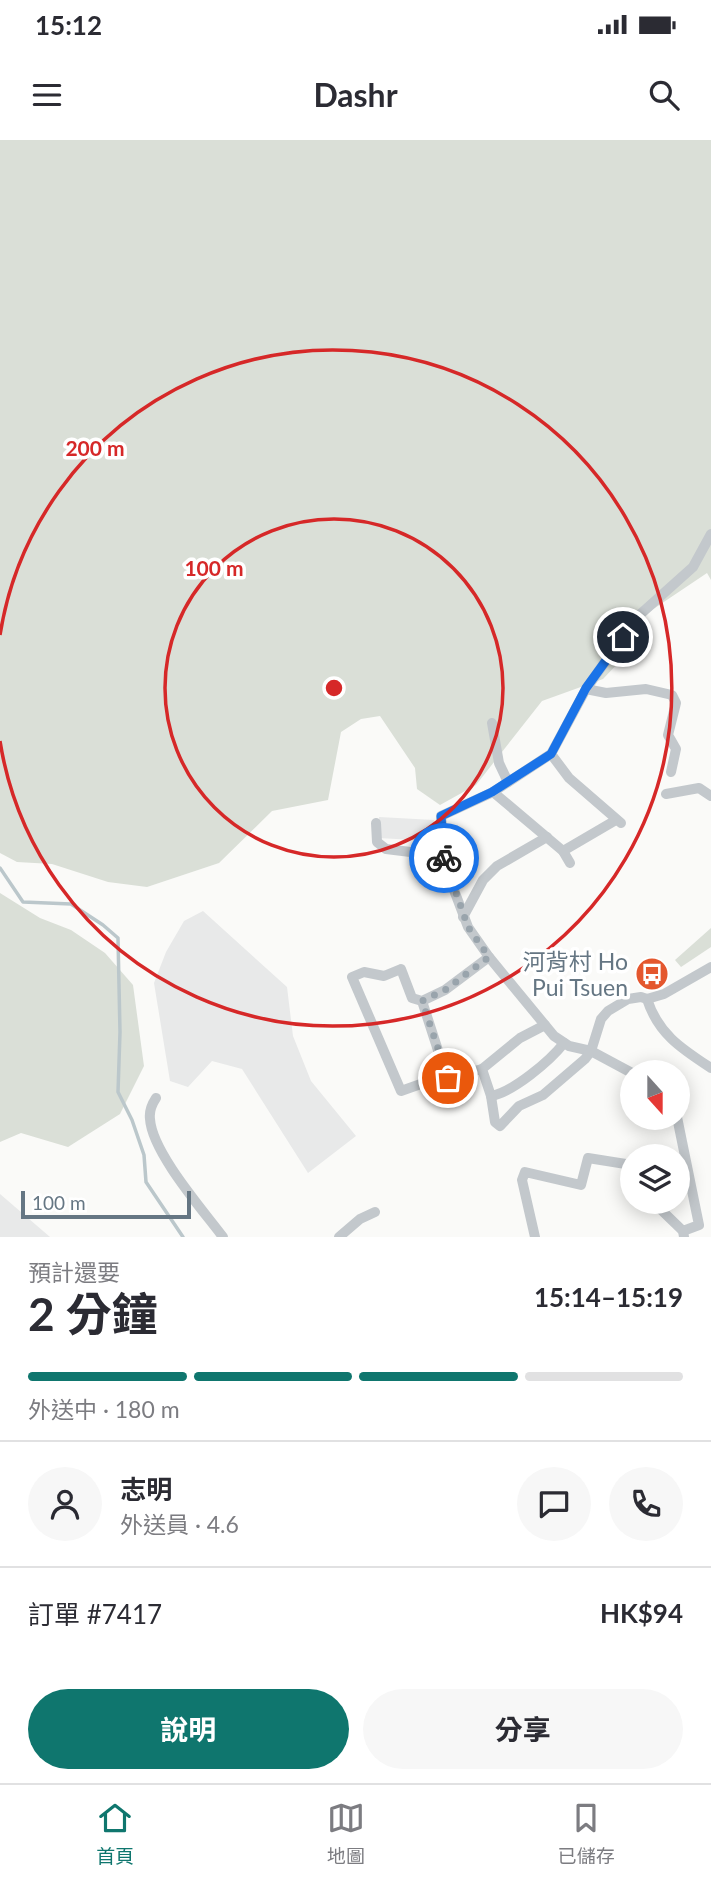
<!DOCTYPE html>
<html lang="zh-TW">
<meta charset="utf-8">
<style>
body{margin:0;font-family:Lato,"Noto Sans TC",sans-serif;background:#f7f7f7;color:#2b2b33;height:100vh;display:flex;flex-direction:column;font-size:26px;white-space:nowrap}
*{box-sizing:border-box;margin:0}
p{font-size:23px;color:#7c7c81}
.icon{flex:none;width:38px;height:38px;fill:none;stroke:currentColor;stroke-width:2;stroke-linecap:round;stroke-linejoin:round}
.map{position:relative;height:1097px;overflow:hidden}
.drawer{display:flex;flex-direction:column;background:#fff;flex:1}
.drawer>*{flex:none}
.needle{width:46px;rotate:159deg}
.fabs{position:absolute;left:620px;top:920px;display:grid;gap:14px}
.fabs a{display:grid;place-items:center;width:70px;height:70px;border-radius:50%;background:#fff;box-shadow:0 4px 18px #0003;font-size:35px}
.scale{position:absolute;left:21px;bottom:18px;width:170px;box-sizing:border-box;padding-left:7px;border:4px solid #657683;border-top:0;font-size:19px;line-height:24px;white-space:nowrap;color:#657683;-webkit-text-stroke:5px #fff;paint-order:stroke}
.pin{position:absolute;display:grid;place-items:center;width:60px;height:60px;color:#fff;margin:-30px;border:4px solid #fff;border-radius:50%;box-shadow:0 2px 7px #0007}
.courier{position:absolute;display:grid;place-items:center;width:70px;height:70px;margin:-35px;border:5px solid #1a73e8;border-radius:50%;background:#fff;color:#222;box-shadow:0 2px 9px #0007}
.summary em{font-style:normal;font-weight:700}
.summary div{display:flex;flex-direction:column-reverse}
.summary{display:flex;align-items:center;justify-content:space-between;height:119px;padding:0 28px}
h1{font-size:46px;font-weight:700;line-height:52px}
.bar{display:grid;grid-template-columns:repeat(4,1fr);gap:10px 7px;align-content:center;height:84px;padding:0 28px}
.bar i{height:9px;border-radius:5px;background:#e1e1e2}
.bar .current{background:#0f766e}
.bar p{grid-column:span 4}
.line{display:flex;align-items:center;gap:18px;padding:0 28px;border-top:2px solid #e1e1e2}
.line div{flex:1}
.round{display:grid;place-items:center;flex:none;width:74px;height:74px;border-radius:37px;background:#f7f7f7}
.action{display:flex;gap:14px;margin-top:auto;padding:14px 28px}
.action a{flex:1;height:80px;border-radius:42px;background:#0f766e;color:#fff;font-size:28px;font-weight:700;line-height:80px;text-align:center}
.action a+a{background:#f7f7f7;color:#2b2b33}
.status{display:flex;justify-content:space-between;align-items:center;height:49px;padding:0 35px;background:#fff;direction:ltr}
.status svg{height:19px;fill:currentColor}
header{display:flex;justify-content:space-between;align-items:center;height:91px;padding:0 28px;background:#fff;font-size:32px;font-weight:700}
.tabs{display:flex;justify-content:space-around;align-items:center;height:98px;border-top:2px solid #e1e1e2;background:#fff;font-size:19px;color:#7c7c81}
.tabs a{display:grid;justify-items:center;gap:4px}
.tabs .current{color:#0f766e}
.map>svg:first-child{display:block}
</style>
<div class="status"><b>15:12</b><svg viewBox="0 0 49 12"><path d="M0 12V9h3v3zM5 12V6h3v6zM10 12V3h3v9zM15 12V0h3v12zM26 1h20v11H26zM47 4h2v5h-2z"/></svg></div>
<header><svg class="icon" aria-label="menu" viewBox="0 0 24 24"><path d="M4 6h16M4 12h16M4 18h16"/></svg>Dashr<svg class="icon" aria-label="search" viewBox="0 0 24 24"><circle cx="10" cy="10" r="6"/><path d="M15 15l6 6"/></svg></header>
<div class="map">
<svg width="711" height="1097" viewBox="0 0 711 1097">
<rect width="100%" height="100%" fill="#fafaf8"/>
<!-- built -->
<g fill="#e8e9e9">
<polygon points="379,677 434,680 433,701 378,698"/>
<polygon points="203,771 287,847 293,896 311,941 356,996 308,1033 242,929 212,921 188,947 170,941 154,843 166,812 184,781"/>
<polygon points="0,1054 50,1097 0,1097"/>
</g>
<!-- green -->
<g fill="#dadfd7">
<polygon points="0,0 711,0 711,440 707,433 637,480 621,520 603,539 542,561 476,645 440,665 417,649 415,628 380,576 361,579 341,592 328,660 272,671 219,723 147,747 108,742 52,724 17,722 0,713"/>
<polygon points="0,753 40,778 71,790 105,813 133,845 144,926 120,974 68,1007 21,993 0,1002"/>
<polygon points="711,788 711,807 681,827 675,820"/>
</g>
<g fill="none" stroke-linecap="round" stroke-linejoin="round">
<!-- stream -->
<polyline stroke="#bbc7cb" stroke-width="3.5" points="0,728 23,762 71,764 103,785 118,798 120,892 118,952 132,980 144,1015 146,1042 183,1097"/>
<!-- street -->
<g stroke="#c3c8cc" stroke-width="10">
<polyline points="586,549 606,553 646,549 672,555 676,563 668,595 676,609 671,632"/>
<polyline points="492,583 499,623 508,642"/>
<polyline points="551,614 569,638 621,683"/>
<polyline points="493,652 563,711 570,723"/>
<polyline points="666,654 699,648 711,656"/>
<polyline points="376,683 377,702 386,709 443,716"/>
<polyline points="563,711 616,680"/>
<polyline points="463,777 483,740 497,726 547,697"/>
<path d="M647,859C658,894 682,909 711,928"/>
<polyline points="422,861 412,858 401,829 384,836 364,832 352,837 401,951 446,935 422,861 445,850 489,817"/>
<path d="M545,885L520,898L482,929L491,956C513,952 550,921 564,903"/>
<polyline points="632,933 591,911 569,906 554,896 489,817 468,787 446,729 441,676 493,652 551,614 586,549 636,478 693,427 711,394"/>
<polyline points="446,935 448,938 482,929"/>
<polyline points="491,956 495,982 500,986 519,966 543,955 585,919 591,911 601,879 608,871 628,859 641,857 647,859 664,854 711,827"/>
<path d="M156,958C152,964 149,971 150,979C152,1012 202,1069 223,1097"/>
<polyline points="677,977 699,1085 683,1091"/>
<polyline points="653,1062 683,1091 684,1097"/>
<polyline points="339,1097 360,1079 375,1072"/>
<polyline points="535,1097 522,1040 525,1032 581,1045 588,1018 632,1025"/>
</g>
</g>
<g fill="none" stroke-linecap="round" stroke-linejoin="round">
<!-- done -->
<polyline stroke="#99a4ac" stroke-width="7" stroke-dasharray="0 12.6" points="444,718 468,787 489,817 445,850 422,861 448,938"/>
<!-- route -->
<polyline stroke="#1a73e8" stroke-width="9" points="444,718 441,676 492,652 551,614 586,548 623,497"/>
</g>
<!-- distance rings -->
<g fill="none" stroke="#d62828" stroke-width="3.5">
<circle cx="334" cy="548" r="169"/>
<path d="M0 495A338 338 0 1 1 0 601"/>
</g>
<!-- icons -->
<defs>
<symbol id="bus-disc" viewBox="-11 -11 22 22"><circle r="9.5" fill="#e4572e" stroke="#fff"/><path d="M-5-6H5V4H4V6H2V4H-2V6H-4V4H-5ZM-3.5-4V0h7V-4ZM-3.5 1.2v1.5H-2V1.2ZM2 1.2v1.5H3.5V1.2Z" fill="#fff"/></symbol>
</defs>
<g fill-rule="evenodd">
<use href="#bus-disc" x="633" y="815" width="38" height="38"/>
</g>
<g text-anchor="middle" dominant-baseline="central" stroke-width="7" stroke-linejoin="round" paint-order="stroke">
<!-- poi labels -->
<g font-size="23" fill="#657683" stroke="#fff" text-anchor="end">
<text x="628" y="821">河背村 Ho<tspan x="628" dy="26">Pui Tsuen</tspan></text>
</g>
</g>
<circle cx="334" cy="548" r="10" fill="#d62828" stroke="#fff" stroke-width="3.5"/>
<g font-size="21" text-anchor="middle" font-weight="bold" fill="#d62828" stroke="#fff" stroke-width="7" stroke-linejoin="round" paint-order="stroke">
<text x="95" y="316">200 m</text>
<text x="214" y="436">100 m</text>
</g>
</svg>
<div class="fabs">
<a><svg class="needle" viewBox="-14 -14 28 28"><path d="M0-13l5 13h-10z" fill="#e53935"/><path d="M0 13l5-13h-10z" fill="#7c7c81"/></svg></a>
<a><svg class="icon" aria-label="layers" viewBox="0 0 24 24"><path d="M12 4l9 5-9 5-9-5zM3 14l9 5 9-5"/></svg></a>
</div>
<div class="scale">100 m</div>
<div class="pin" style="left:448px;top:938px;background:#ea580c"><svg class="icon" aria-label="bag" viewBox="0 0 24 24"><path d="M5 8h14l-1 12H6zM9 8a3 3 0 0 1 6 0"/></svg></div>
<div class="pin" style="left:623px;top:497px;background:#1f2937"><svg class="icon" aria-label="home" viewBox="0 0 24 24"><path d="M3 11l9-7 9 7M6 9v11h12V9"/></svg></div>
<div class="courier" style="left:444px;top:718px"><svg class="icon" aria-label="bike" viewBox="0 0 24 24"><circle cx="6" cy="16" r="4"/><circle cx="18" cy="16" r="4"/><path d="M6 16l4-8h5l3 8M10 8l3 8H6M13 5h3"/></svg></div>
</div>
<section class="drawer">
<div class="summary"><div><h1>2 分鐘</h1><p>預計還要</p></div><em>15:14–15:19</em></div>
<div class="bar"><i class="current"></i><i class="current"></i><i class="current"></i><i></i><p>外送中 · 180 m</p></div>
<div class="line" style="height:126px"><a class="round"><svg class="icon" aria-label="person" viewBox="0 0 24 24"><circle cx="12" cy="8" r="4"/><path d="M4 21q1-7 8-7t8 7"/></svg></a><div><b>志明</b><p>外送員 · 4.6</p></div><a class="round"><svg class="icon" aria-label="chat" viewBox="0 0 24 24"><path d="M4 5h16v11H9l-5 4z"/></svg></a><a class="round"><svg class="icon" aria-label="phone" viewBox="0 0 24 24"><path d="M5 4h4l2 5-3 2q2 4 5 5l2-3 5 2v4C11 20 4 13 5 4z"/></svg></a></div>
<div class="line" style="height:91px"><div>訂單 #7417</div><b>HK$94</b></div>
<div class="action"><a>說明</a><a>分享</a></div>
</section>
<nav class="tabs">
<a class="current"><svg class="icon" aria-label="home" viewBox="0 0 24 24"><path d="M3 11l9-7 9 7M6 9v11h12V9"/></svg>首頁</a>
<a><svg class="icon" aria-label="map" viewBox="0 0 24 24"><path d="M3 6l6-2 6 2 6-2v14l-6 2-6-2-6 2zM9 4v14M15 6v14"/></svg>地圖</a>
<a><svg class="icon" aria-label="saved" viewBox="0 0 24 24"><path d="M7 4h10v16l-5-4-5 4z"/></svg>已儲存</a>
</nav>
